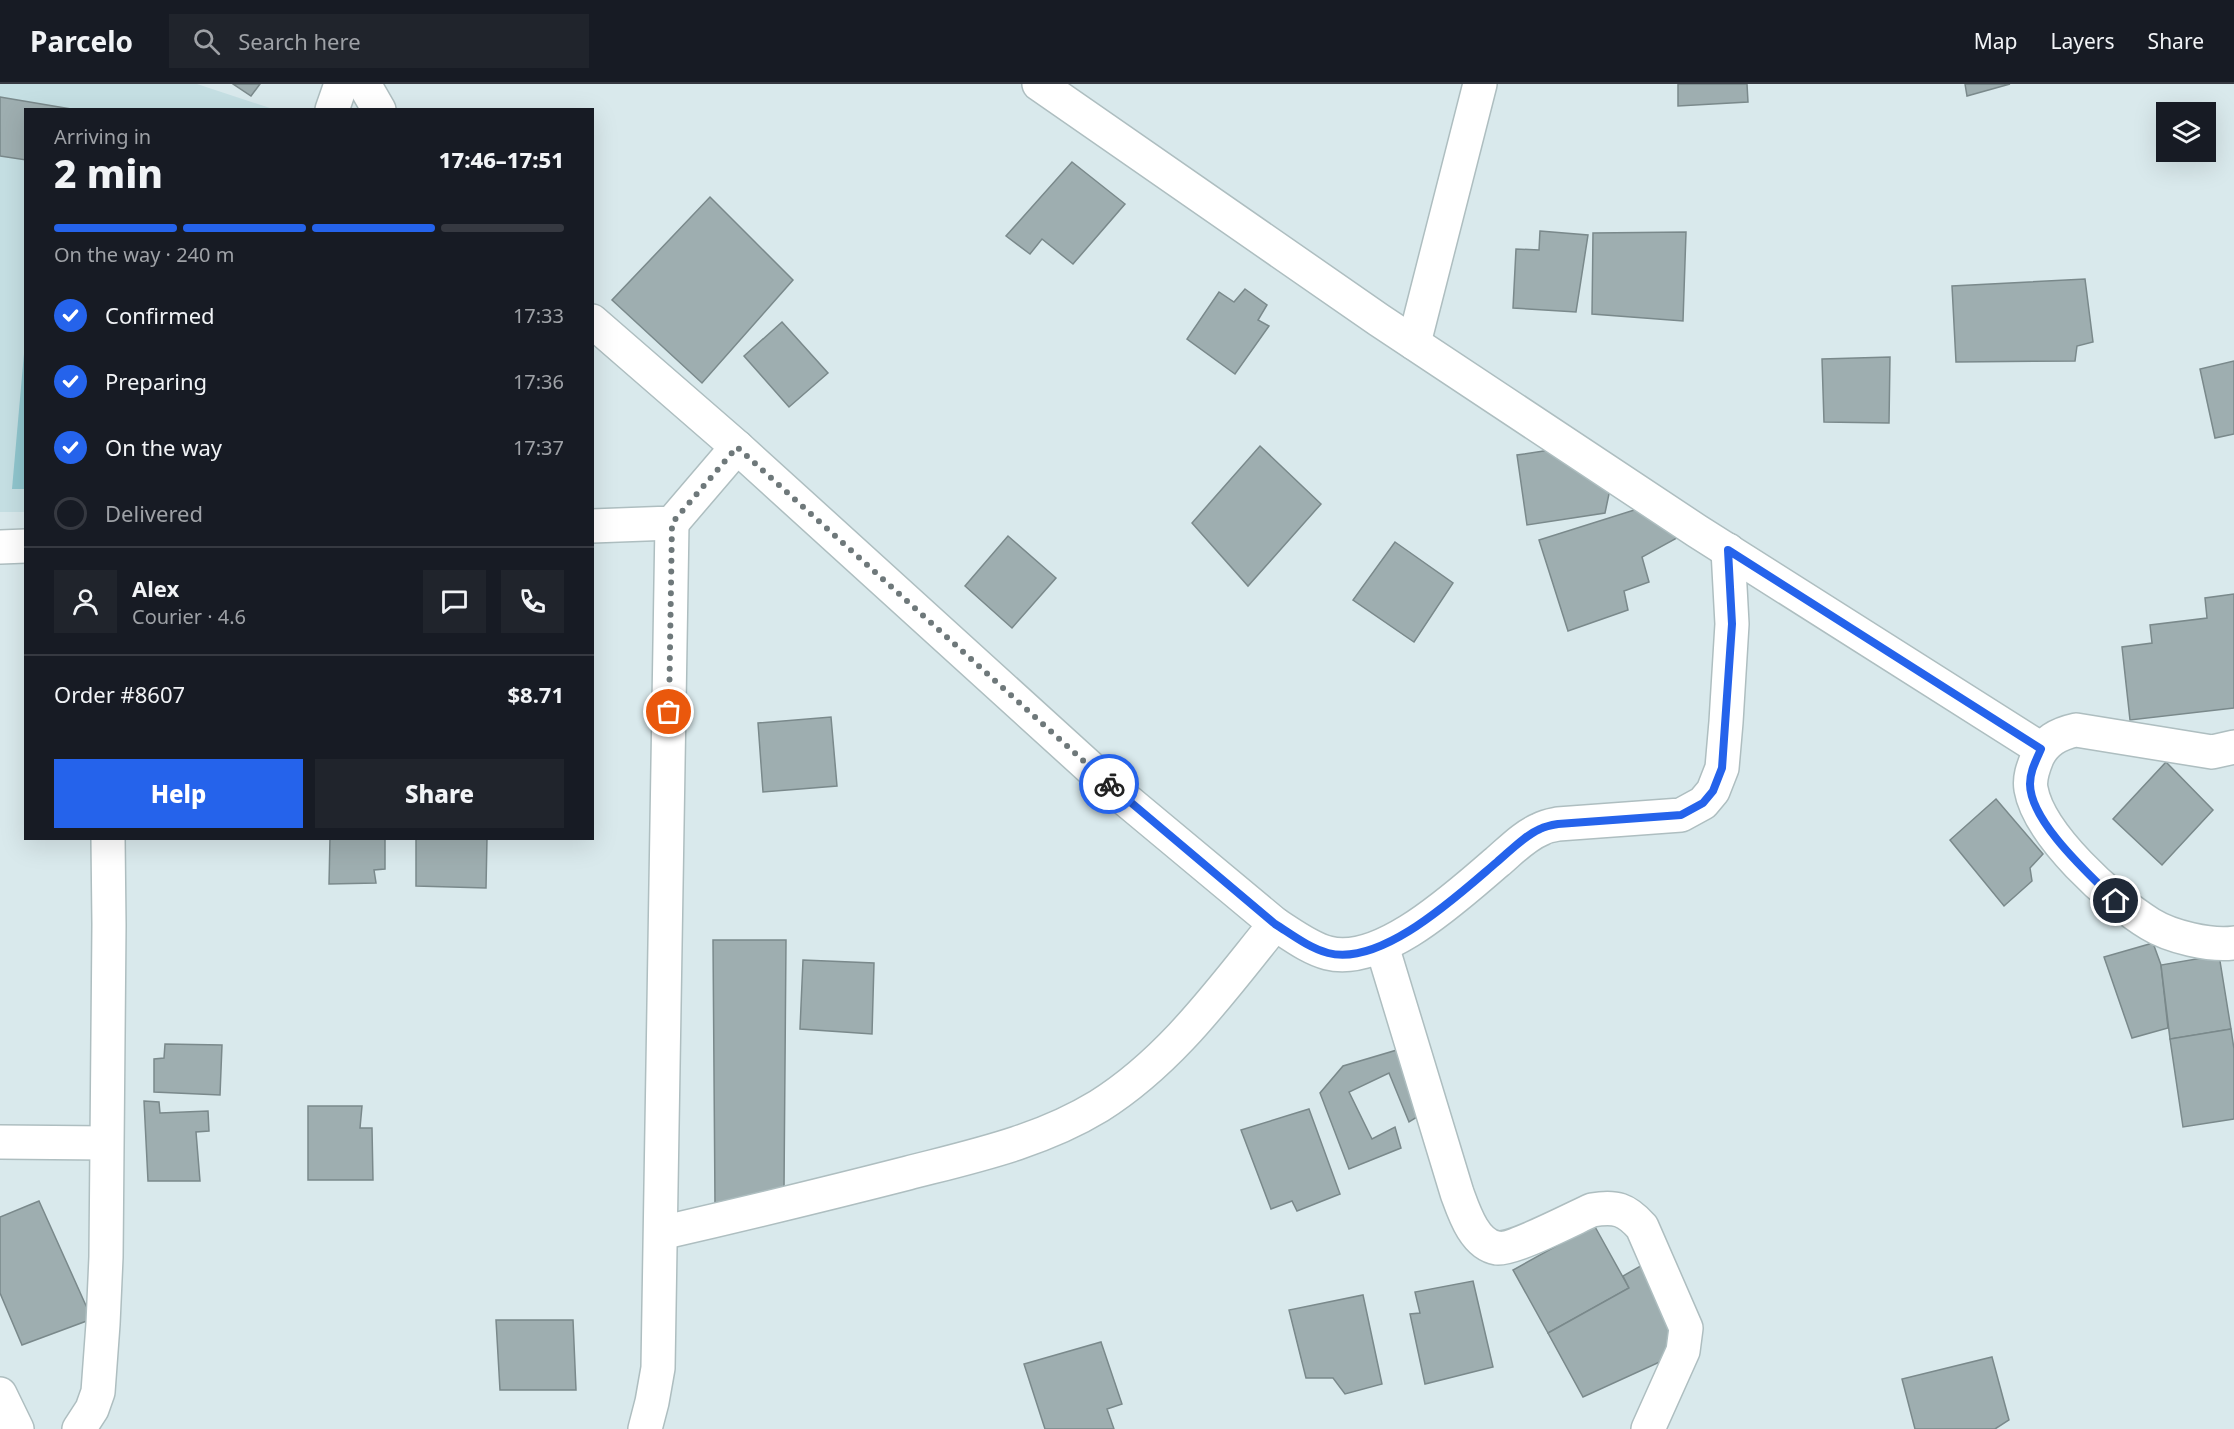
<!DOCTYPE html>
<meta charset="utf-8">
<style>
body{margin:0;font-family:"Noto Sans",sans-serif;background:#20242c;color:#f1f3f6;height:100vh;display:flex;flex-direction:column;font-size:22px;white-space:nowrap}
*{box-sizing:border-box;margin:0}
p{font-size:20px;color:#9ea1a6}
.icon{flex:none;width:33px;height:33px;fill:none;stroke:currentColor;stroke-width:2;stroke-linecap:round;stroke-linejoin:round}
.map{position:relative;flex:1;overflow:hidden}
.sheet{position:absolute;left:24px;top:24px;width:570px;height:732px;display:flex;flex-direction:column;background:#171b24;border-radius:0px;box-shadow:0 6px 24px #0002}
.sheet>*{flex:none}
.buttons{position:absolute;left:2156px;top:18px;display:grid;gap:12px}
.buttons a{display:grid;place-items:center;width:60px;height:60px;border-radius:0px;background:#171b24;box-shadow:0 6px 24px #0002;font-size:30px}
.pin{position:absolute;display:grid;place-items:center;width:51px;height:51px;color:#fff;margin:-26px;border:3px solid #fff;border-radius:50%;box-shadow:0 2px 6px #0007}
.courier{position:absolute;display:grid;place-items:center;width:60px;height:60px;margin:-30px;border:4px solid #2563eb;border-radius:50%;background:#fff;color:#222;box-shadow:0 2px 8px #0007}
.overview em{font-style:normal;font-weight:800}
.overview div{display:flex;flex-direction:column-reverse}
.overview{display:flex;align-items:center;justify-content:space-between;height:102px;padding:0 30px}
h1{font-size:39px;font-weight:800;line-height:45px}
.bar{display:grid;grid-template-columns:repeat(4,1fr);gap:9px 6px;align-content:center;height:72px;padding:0 30px}
.bar i{height:8px;border-radius:4px;background:#363941}
.bar .selected{background:#2563eb}
.bar p{grid-column:span 4}
.line{display:flex;align-items:center;gap:15px;padding:0 30px;border-top:2px solid #363941}
.line div{flex:1}
.round{display:grid;place-items:center;flex:none;width:63px;height:63px;border-radius:0px;background:#20242c}
ol{padding:0 30px;list-style:none}
li{display:flex;align-items:center;gap:18px;height:66px}
li p{margin-inline-start:auto}
li .icon{padding:6px;border-radius:50%;background:#2563eb;color:#fff;stroke-width:4}
li:last-child{color:#9ea1a6}
li i{width:33px;height:33px;border:3px solid #363941;border-radius:50%}
.button{display:flex;gap:12px;margin-top:auto;padding:12px 30px}
.button a{flex:1;height:69px;border-radius:0px;background:#2563eb;color:#fff;font-size:24px;font-weight:800;line-height:69px;text-align:center}
.button a+a{background:#20242c;color:#f1f3f6}
header{display:flex;align-items:center;gap:36px;box-sizing:border-box;height:84px;padding:0 30px;background:#171b24;border-bottom:2px solid #363941}
header strong{font-size:28px}
nav{display:flex;gap:33px;margin-inline-start:auto;font-size:21px}
.search{width:420px;height:54px;background:#20242c;display:flex;align-items:center;gap:15px;box-sizing:border-box;padding:0 21px;border-radius:0px;color:#9ea1a6;font-size:22px}
.map>svg:first-child{display:block}
</style>
<header>
<strong>Parcelo</strong>
<div class="search"><svg class="icon" aria-label="search" viewBox="0 0 24 24"><circle cx="10" cy="10" r="6"/><path d="M15 15l6 6"/></svg>Search here</div>
<nav><a>Map</a><a>Layers</a><a>Share</a></nav>
</header>
<div class="map">
<svg width="2234" height="1345" viewBox="0 0 2234 1345">
<rect width="100%" height="100%" fill="#d9e9ec"/>
<!-- built -->
<polygon fill="#c5dfe3" points="0,0 197,0 273,25 26,26 25,428 0,428"/>
<!-- green -->
<polygon fill="#90c6ce" points="25,258 25,405 12,405"/>
<!-- building -->
<g fill="#9eaeb0" stroke="#7a898b" stroke-width="1.5">
<polygon points="233,0 260,0 251,12"/>
<polygon points="1678,0 1747,0 1748,18 1678,22"/>
<polygon points="1965,0 2010,0 1967,12"/>
<polygon points="0,13 77,26 26,26 26,76 0,72"/>
<polygon points="1072,78 1125,120 1073,180 1042,155 1030,170 1006,152"/>
<polygon points="710,113 793,196 702,299 612,216"/>
<polygon points="1540,147 1588,151 1576,228 1513,224 1516,165 1539,166"/>
<polygon points="1686,148 1683,237 1592,230 1593,149"/>
<polygon points="2085,195 2093,258 2077,262 2075,277 1956,278 1952,202"/>
<polygon points="1245,205 1267,221 1258,236 1269,242 1235,290 1187,255 1219,208 1234,218"/>
<polygon points="782,238 828,289 789,323 744,272"/>
<polygon points="1890,273 1889,339 1824,338 1822,275"/>
<polygon points="2234,277 2234,350 2215,354 2200,285"/>
<polygon points="1260,362 1321,420 1248,502 1192,439"/>
<polygon points="1550,366 1610,405 1605,429 1527,441 1517,371"/>
<polygon points="1647,422 1686,449 1642,473 1649,498 1624,507 1628,526 1568,547 1539,456"/>
<polygon points="1008,452 1056,494 1012,544 965,502"/>
<polygon points="1395,458 1453,499 1414,558 1353,516"/>
<polygon points="2234,510 2234,624 2130,636 2122,563 2152,559 2150,541 2207,534 2205,514"/>
<polygon points="831,633 837,702 763,708 758,639"/>
<polygon points="2166,678 2213,726 2162,781 2113,735"/>
<polygon points="1996,715 2043,770 2030,784 2032,797 2004,822 1950,756"/>
<polygon points="330,754 385,754 385,785 374,786 376,799 329,800"/>
<polygon points="416,754 487,754 486,804 416,802"/>
<polygon points="713,856 786,856 784,1105 715,1119"/>
<polygon points="2153,859 2161,881 2168,944 2132,954 2104,873"/>
<polygon points="2219,871 2231,945 2170,955 2161,881"/>
<polygon points="803,876 874,879 872,950 800,945"/>
<polygon points="2231,945 2234,965 2234,1035 2183,1043 2170,955"/>
<polygon points="165,960 222,961 220,1011 154,1008 154,975 164,974"/>
<polygon points="1407,963 1427,1027 1409,1038 1389,989 1349,1008 1372,1055 1395,1043 1401,1064 1349,1085 1320,1009 1343,982"/>
<polygon points="144,1017 159,1018 160,1029 208,1027 209,1047 196,1048 200,1097 148,1097"/>
<polygon points="308,1022 362,1022 360,1044 372,1044 373,1096 308,1096"/>
<polygon points="1309,1025 1340,1110 1297,1127 1292,1117 1271,1125 1241,1046"/>
<polygon points="39,1117 92,1235 22,1261 0,1209 0,1133"/>
<polygon points="1594,1141 1629,1204 1548,1249 1513,1186"/>
<polygon points="1644,1180 1678,1254 1675,1271 1583,1313 1548,1249 1629,1204 1623,1192"/>
<polygon points="1473,1197 1493,1283 1425,1300 1410,1230 1420,1229 1415,1208"/>
<polygon points="1363,1211 1382,1300 1345,1310 1333,1294 1306,1294 1289,1226"/>
<polygon points="496,1236 573,1236 576,1306 500,1306"/>
<polygon points="1101,1258 1122,1320 1107,1325 1114,1345 1045,1345 1024,1280"/>
<polygon points="1992,1273 2009,1336 1995,1345 1915,1345 1902,1295"/>
</g>
<g fill="none" stroke-linecap="round" stroke-linejoin="round">
<defs>
<g id="minor">
<polyline points="364,0 379,26"/>
<polyline points="1039,0 1379,236 1697,447 2041,665"/>
<polyline points="332,26 341,0"/>
<path d="M592,237L737,363L1119,710L1275,840C1291,850 1309,864 1328,869C1382,883 1458,811 1497,778C1510,767 1524,752 1541,745C1546,742 1553,741 1558,740L1681,731L1703,719L1713,707L1722,684L1726,638L1732,540L1728,466"/>
<polyline points="1414,259 1480,0"/>
<polyline points="592,442 672,439 737,363"/>
<polyline points="0,463 26,462"/>
<path d="M2234,663L2212,668L2076,646C2058,650 2045,657 2037,674C2033,684 2029,694 2031,705C2039,751 2111,816 2150,840C2171,853 2210,862 2234,859"/>
<path d="M1382,862L1457,1109C1464,1128 1474,1160 1497,1164C1511,1167 1576,1133 1592,1126C1616,1122 1626,1125 1642,1143L1686,1244L1683,1267L1648,1345"/>
<polyline points="0,1058 106,1059"/>
<path d="M661,1149C743,1130 826,1110 908,1089C974,1072 1040,1058 1099,1022C1172,976 1222,905 1275,840"/>
<polyline points="0,1310 17,1345"/>
<polyline points="79,1345 92,1325 98,1308 103,1240 106,1173 109,841 108,754"/>
<polyline points="645,1345 652,1318 658,1284 672,439"/>
</g>
</defs>
<!-- minor casing -->
<use href="#minor" stroke="#aebec0" stroke-width="36"/>
<!-- minor -->
<use href="#minor" stroke="#fff" stroke-width="33"/>
</g>
<g fill="none" stroke-linecap="round" stroke-linejoin="round">
<!-- done -->
<polyline stroke="#6e787a" stroke-width="6" stroke-dasharray="0 10.8" points="669,628 672,439 737,363 1109,700"/>
<!-- route -->
<path stroke="#2563eb" stroke-width="8" d="M1109,700L1275,840C1291,850 1309,864 1328,869C1382,883 1458,811 1497,778C1510,767 1524,752 1540,745C1546,742 1552,741 1558,740L1681,731L1703,719L1713,707L1722,684L1732,540L1728,466L2041,665C2036,677 2030,687 2030,700C2030,738 2091,792 2116,817"/>
</g>
</svg>
<div class="buttons">
<a><svg class="icon" aria-label="layers" viewBox="0 0 24 24"><path d="M12 4l9 5-9 5-9-5zM3 14l9 5 9-5"/></svg></a>
</div>
<div class="pin" style="left:669px;top:628px;background:#ea580c"><svg class="icon" aria-label="bag" viewBox="0 0 24 24"><path d="M5 8h14l-1 12H6zM9 8a3 3 0 0 1 6 0"/></svg></div>
<div class="pin" style="left:2116px;top:817px;background:#1f2937"><svg class="icon" aria-label="home" viewBox="0 0 24 24"><path d="M3 11l9-7 9 7M6 9v11h12V9"/></svg></div>
<div class="courier" style="left:1109px;top:700px"><svg class="icon" aria-label="bike" viewBox="0 0 24 24"><circle cx="6" cy="16" r="4"/><circle cx="18" cy="16" r="4"/><path d="M6 16l4-8h5l3 8M10 8l3 8H6M13 5h3"/></svg></div>
<section class="sheet">
<div class="overview"><div><h1>2 min</h1><p>Arriving in</p></div><em>17:46–17:51</em></div>
<div class="bar"><i class="selected"></i><i class="selected"></i><i class="selected"></i><i></i><p>On the way · 240 m</p></div>
<ol>
<li><svg class="icon" aria-label="check" viewBox="0 0 24 24"><path d="M5 12l5 5 9-10"/></svg>Confirmed<p>17:33</p></li>
<li><svg class="icon" aria-label="check" viewBox="0 0 24 24"><path d="M5 12l5 5 9-10"/></svg>Preparing<p>17:36</p></li>
<li><svg class="icon" aria-label="check" viewBox="0 0 24 24"><path d="M5 12l5 5 9-10"/></svg>On the way<p>17:37</p></li>
<li><i></i>Delivered</li>
</ol>
<div class="line" style="height:108px"><a class="round"><svg class="icon" aria-label="person" viewBox="0 0 24 24"><circle cx="12" cy="8" r="4"/><path d="M4 21q1-7 8-7t8 7"/></svg></a><div><b>Alex</b><p>Courier · 4.6</p></div><a class="round"><svg class="icon" aria-label="chat" viewBox="0 0 24 24"><path d="M4 5h16v11H9l-5 4z"/></svg></a><a class="round"><svg class="icon" aria-label="phone" viewBox="0 0 24 24"><path d="M5 4h4l2 5-3 2q2 4 5 5l2-3 5 2v4C11 20 4 13 5 4z"/></svg></a></div>
<div class="line" style="height:78px"><div>Order #8607</div><b>$8.71</b></div>
<div class="button"><a>Help</a><a>Share</a></div>
</section>
</div>
